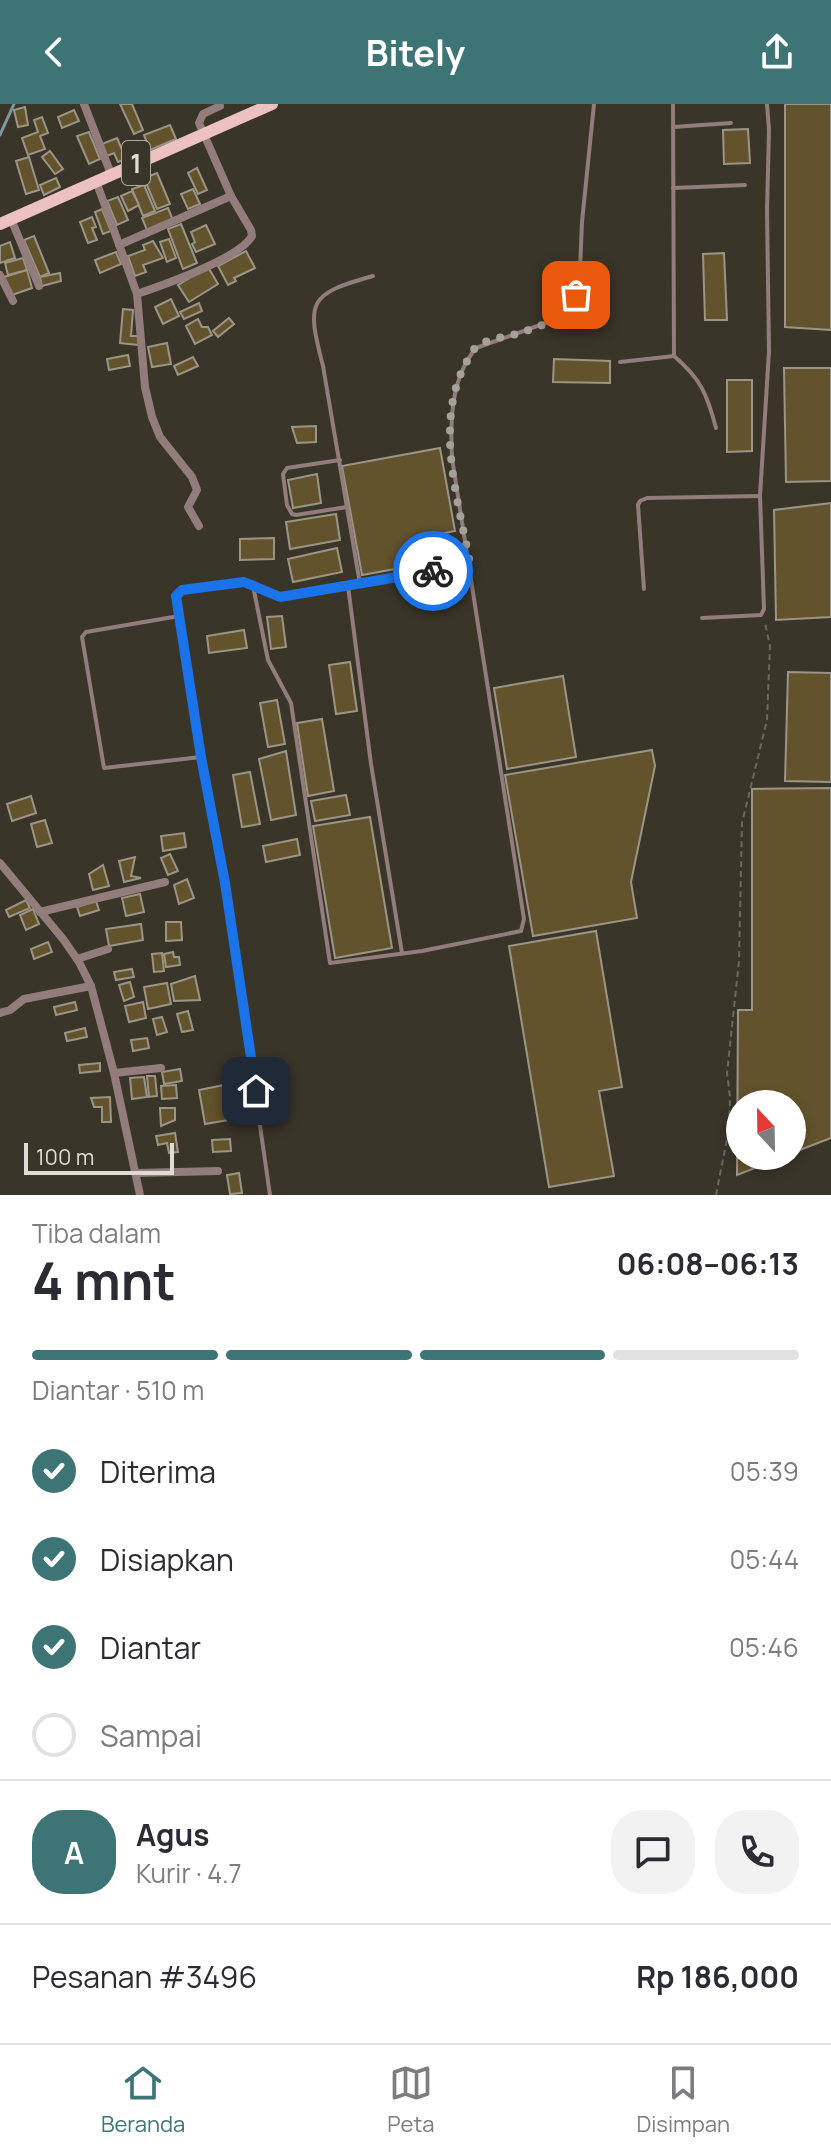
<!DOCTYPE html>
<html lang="id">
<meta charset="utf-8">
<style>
body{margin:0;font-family:Manrope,sans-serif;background:#f2f2f3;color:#2b2b33;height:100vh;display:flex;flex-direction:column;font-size:30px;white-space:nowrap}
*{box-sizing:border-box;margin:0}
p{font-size:26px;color:#7c7c81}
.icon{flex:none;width:44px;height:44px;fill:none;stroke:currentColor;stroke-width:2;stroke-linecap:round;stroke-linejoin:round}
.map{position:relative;height:1091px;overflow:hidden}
.drawer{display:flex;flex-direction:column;background:#fff;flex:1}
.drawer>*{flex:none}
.needle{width:52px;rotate:338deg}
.buttons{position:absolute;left:726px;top:986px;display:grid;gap:16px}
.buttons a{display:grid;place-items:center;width:80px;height:80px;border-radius:50%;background:#fff;box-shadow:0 4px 12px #0003;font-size:40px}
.scale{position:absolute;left:24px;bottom:20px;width:150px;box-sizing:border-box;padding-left:8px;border:4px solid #dfdcd5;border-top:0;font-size:22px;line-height:28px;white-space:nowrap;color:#dfdcd5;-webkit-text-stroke:6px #3a3529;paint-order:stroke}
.pin{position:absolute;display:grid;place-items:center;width:68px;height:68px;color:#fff;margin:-34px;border-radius:16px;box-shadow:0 4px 12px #0006}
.courier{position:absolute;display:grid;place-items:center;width:80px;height:80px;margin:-40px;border:6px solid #1a73e8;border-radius:50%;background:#fff;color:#222;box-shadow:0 2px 10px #0007}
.overview em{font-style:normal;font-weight:700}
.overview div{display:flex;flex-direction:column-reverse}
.overview{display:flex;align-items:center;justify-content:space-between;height:136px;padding:0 32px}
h1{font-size:52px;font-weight:700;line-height:60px}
.bar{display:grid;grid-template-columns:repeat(4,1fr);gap:12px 8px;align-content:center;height:96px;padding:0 32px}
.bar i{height:10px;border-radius:6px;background:#e1e1e2}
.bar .active{background:#3d7476}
.bar p{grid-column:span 4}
.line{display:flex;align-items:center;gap:20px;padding:0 32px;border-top:2px solid #e1e1e2}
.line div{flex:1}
.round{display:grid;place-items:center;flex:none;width:84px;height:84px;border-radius:32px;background:#f2f2f3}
ol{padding:0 32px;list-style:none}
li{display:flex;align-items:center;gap:24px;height:88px}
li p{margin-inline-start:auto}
li .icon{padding:8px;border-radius:50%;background:#3d7476;color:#fff;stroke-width:4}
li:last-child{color:#7c7c81}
li i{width:44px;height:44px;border:4px solid #e1e1e2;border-radius:50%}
header{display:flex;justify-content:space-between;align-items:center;height:104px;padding:0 32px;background:#3d7476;color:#fff;font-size:36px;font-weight:700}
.menu{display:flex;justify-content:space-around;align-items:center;height:112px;border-top:2px solid #e1e1e2;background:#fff;font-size:22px;color:#7c7c81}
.menu a{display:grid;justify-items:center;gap:4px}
.menu .active{color:#3d7476}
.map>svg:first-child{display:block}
</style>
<header><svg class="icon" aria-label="back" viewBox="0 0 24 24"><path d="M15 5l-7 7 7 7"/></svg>Bitely<svg class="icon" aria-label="share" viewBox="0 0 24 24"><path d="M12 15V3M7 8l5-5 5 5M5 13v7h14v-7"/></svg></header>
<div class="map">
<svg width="831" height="1091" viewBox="0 0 831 1091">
<rect width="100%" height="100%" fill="#3a3529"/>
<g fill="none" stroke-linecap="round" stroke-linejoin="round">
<!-- stream -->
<polyline stroke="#7d97a8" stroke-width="3" points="0,31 14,0"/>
</g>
<!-- building -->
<g fill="#63532c" stroke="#9b9587" stroke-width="2">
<polygon points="120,0 132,0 143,26 134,30"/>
<polygon points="785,0 831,0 831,226 785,223"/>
<polygon points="25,3 28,21 18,23 14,6"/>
<polygon points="74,6 79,17 62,24 58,13"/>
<polygon points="42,13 48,29 40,32 45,45 28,51 22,34 38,28 34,16"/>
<polygon points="170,21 176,35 150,46 144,31"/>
<polygon points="748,25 750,59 724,60 723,26"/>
<polygon points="89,28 100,55 89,60 77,32"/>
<polygon points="117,34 126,55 118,58 114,49 107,52 102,40"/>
<polygon points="50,47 63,65 55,70 42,53"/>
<polygon points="29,53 39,86 26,90 16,57"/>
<polygon points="197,64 207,86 198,90 188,69"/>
<polygon points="157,69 170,100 157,105 144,74"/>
<polygon points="56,74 60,83 44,91 40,81"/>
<polygon points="144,81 155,107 143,112 132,85"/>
<polygon points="193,85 200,100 188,105 181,90"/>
<polygon points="132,87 139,101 128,107 121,92"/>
<polygon points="118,93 128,116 117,121 107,97"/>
<polygon points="168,104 173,116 147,126 142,114"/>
<polygon points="102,105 111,127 103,130 95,108"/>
<polygon points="92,113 96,123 92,124 97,136 88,139 80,118"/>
<polygon points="181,120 197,159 183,165 168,125"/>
<polygon points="206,121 215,140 196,148 192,140 195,138 191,128"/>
<polygon points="34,132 49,169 40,173 24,136"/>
<polygon points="169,135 176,154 167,158 160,138"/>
<polygon points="153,137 163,154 143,161 146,168 135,172 128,152 145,146 143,141"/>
<polygon points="10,138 15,154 0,159 0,142"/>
<polygon points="246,147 255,164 234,174 236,177 228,181 218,162"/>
<polygon points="116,148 121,160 100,169 95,156"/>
<polygon points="724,149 727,216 705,216 703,150"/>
<polygon points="23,154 27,166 8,171 5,159"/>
<polygon points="208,163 218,180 189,198 178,181"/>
<polygon points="27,166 32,184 12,191 4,173"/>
<polygon points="60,169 61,177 42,182 40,173"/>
<polygon points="171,195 179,212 163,220 155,203"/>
<polygon points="199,199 202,207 184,215 180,208"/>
<polygon points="123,205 133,206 131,232 139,232 138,241 120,239"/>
<polygon points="229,214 234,220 218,233 213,227"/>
<polygon points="198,215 202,223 208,223 212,231 195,240 186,222"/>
<polygon points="167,239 171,260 152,263 148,243"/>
<polygon points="128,251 130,262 109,266 107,255"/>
<polygon points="193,253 198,262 178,271 174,262"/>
<polygon points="554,255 610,257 610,279 553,278"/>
<polygon points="784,264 831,264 831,377 786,378"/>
<polygon points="727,276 752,276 752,347 727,348"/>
<polygon points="316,322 316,338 297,339 292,323"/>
<polygon points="440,344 455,427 441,430 422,460 362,471 342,362"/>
<polygon points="317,370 321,399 293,404 288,376"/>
<polygon points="831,399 831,513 776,516 774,406"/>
<polygon points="336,410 340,436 290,445 286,418"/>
<polygon points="274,434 274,455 240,456 240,435"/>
<polygon points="337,444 342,468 293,478 288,455"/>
<polygon points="282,512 286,543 271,545 267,513"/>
<polygon points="244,526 247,544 209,549 207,532"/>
<polygon points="350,558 357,607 336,610 329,561"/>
<polygon points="788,568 831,569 831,678 785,677"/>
<polygon points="563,572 576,653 507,665 494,584"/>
<polygon points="277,596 285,640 268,643 260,599"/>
<polygon points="322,615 334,687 308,692 297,619"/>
<polygon points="652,646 655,662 631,778 637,814 533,832 505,671"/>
<polygon points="286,647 296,711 271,716 259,655"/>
<polygon points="250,668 260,720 242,723 233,671"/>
<polygon points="831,684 831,1034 792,1049 792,1000 740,1000 740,1052 786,1052 737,1071 738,906 752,906 752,685"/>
<polygon points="346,691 350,711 315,717 311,697"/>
<polygon points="31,692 36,709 12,717 7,700"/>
<polygon points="370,713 392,844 335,854 313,722"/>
<polygon points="45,716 52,739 37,743 31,720"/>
<polygon points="184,729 186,743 163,747 161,732"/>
<polygon points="297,735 300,751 266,758 263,742"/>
<polygon points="170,750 178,767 168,771 161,754"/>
<polygon points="135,753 131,772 141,774 124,778 119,757"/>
<polygon points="103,761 109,782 93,786 89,770"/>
<polygon points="187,775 194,794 179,800 174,781"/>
<polygon points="140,790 144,808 126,812 122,794"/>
<polygon points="26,796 30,804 9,813 6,806"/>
<polygon points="96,797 99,806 80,812 77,803"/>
<polygon points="33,805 39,820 26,826 20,811"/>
<polygon points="166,818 181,818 182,836 166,837"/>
<polygon points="141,820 143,836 109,842 106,825"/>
<polygon points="596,827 622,983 599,987 614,1072 549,1083 509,842"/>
<polygon points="48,838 52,848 34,855 31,845"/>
<polygon points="173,848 174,853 179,853 180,861 166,863 164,850"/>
<polygon points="162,849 164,867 154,868 152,850"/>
<polygon points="132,865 134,873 116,876 114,868"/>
<polygon points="195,872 200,896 174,897 171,880"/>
<polygon points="130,878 134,893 124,897 119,881"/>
<polygon points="167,879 171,900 148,905 144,883"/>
<polygon points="75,898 77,906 56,911 54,903"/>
<polygon points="143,898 146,914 129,918 125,902"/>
<polygon points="188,907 193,926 182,928 177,910"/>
<polygon points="162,913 167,928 157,931 153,915"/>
<polygon points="85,924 87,933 67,937 65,929"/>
<polygon points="147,934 149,944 133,947 131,936"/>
<polygon points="100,959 100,967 80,969 79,961"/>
<polygon points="180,965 182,977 164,980 162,968"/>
<polygon points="147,972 155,972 157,992 149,993"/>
<polygon points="144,973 147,993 132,995 130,974"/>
<polygon points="229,980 235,1015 205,1020 199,986"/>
<polygon points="176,981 177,994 162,995 161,982"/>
<polygon points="110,993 111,1018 102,1018 102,1003 94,1003 91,994"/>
<polygon points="160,1004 175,1004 175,1016 161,1022"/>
<polygon points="175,1029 178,1048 169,1049 167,1039 158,1041 156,1032"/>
<polygon points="230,1035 231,1047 213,1048 212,1036"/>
<polygon points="239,1069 242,1089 230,1090 227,1071"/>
</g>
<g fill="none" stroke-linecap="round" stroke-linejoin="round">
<!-- path -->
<polyline stroke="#6c685d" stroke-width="2" stroke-dasharray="6 4" stroke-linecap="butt" points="716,1091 729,1025 730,993 727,969 739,857 742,719 767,616 770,542 765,519"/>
<!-- lane -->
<g stroke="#927c7c" stroke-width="4">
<polyline points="673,23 731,19"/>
<polyline points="673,84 745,81"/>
<path d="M674,252C701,275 707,290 716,324"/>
<polyline points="620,258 674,252 673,0"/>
<polyline points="340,356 287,364 283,370 287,401 292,410 296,411 347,403"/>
<path d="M360,480L323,262C306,197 308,190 373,172"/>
<path d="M253,482L268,556L291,599L330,859L422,847L521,827L524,815L452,354C450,316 451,274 476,244L554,216L571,203L576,191L580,166L582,118L594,0"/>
<polyline points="348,482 371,660 402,849"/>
<polyline points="644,485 638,401 640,397 647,394 760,392"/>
<polyline points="179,512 86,528 82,533 104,664 201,653"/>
<polyline points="702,514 761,511 764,505 760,392 769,247 767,106 769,26 767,0"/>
<polyline points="270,1091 225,779 201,653 176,492 182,486 244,478 280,493 470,460"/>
</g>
<!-- street -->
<g stroke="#927c7c" stroke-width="8">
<polyline points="84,0 111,70"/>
<polyline points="96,77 137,190 145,283 152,313 160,333 192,373 197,386 188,403 199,422"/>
<polyline points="11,115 39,182"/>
<polyline points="119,141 231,92"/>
<polyline points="0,171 13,197"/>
<path d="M137,190C163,181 239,155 252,132L251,126L231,92L199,19L203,10L220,2"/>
<polyline points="0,759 63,835 79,858 91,882 114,969 140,1091"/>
<polyline points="40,808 165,778"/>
<polyline points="77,855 108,845"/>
<polyline points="0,909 10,906 24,895 91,882"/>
<polyline points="114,969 161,964"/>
<polyline points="137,1069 218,1067"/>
</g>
<!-- primary -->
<polyline stroke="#edc1c2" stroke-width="12" points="0,120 272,0"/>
</g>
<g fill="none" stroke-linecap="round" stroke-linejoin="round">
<!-- done -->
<path stroke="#a5a299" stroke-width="8" stroke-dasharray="0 14.4" d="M433,467L470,460C459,399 435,324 463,265C467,258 470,249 476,243C487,234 509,233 523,228C545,220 566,215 576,191"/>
<!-- route -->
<polyline stroke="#1a73e8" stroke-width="10" points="256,987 225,779 201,653 176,492 182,486 244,478 280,493 433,467"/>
</g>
<g text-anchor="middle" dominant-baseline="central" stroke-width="6" stroke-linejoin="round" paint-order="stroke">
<!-- shield labels -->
<rect fill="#3a3529" stroke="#aeaaa1" stroke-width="2" x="122" y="37" width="28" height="44" rx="6"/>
<g font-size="26" font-weight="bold" fill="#dfdcd5">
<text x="136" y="59">1</text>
</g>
</g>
</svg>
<div class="buttons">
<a><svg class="needle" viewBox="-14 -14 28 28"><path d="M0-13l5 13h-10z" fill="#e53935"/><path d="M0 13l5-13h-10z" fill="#7c7c81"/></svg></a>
</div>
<div class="scale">100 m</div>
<div class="pin" style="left:576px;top:191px;background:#ea580c"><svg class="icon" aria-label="bag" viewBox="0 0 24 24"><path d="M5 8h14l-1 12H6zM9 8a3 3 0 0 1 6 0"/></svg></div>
<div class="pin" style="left:256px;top:987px;background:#1f2937"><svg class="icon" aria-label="home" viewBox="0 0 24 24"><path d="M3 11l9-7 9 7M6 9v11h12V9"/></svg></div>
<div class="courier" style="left:433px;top:467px"><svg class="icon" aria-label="bike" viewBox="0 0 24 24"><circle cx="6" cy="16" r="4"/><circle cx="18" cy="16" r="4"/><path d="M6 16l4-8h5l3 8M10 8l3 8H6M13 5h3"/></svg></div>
</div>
<section class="drawer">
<div class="overview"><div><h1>4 mnt</h1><p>Tiba dalam</p></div><em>06:08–06:13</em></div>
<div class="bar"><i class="active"></i><i class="active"></i><i class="active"></i><i></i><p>Diantar · 510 m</p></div>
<ol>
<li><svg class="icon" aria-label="check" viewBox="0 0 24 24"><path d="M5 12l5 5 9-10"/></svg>Diterima<p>05:39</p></li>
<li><svg class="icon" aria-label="check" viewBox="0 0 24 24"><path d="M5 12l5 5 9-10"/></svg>Disiapkan<p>05:44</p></li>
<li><svg class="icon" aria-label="check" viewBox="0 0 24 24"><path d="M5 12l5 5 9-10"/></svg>Diantar<p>05:46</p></li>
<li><i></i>Sampai</li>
</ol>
<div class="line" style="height:144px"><b class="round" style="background:#3d7476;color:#fff">A</b><div><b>Agus</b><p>Kurir · 4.7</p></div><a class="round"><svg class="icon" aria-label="chat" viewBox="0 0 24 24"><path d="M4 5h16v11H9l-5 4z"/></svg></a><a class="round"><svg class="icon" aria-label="phone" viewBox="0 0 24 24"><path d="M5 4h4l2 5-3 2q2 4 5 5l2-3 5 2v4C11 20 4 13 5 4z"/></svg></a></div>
<div class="line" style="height:104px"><div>Pesanan #3496</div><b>Rp 186,000</b></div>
</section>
<nav class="menu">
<a class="active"><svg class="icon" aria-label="home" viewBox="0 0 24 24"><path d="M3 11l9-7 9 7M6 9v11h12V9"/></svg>Beranda</a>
<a><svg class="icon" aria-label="map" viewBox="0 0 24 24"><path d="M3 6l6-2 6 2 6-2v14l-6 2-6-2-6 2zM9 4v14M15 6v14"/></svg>Peta</a>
<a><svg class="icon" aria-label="saved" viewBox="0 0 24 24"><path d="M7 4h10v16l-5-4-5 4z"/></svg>Disimpan</a>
</nav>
